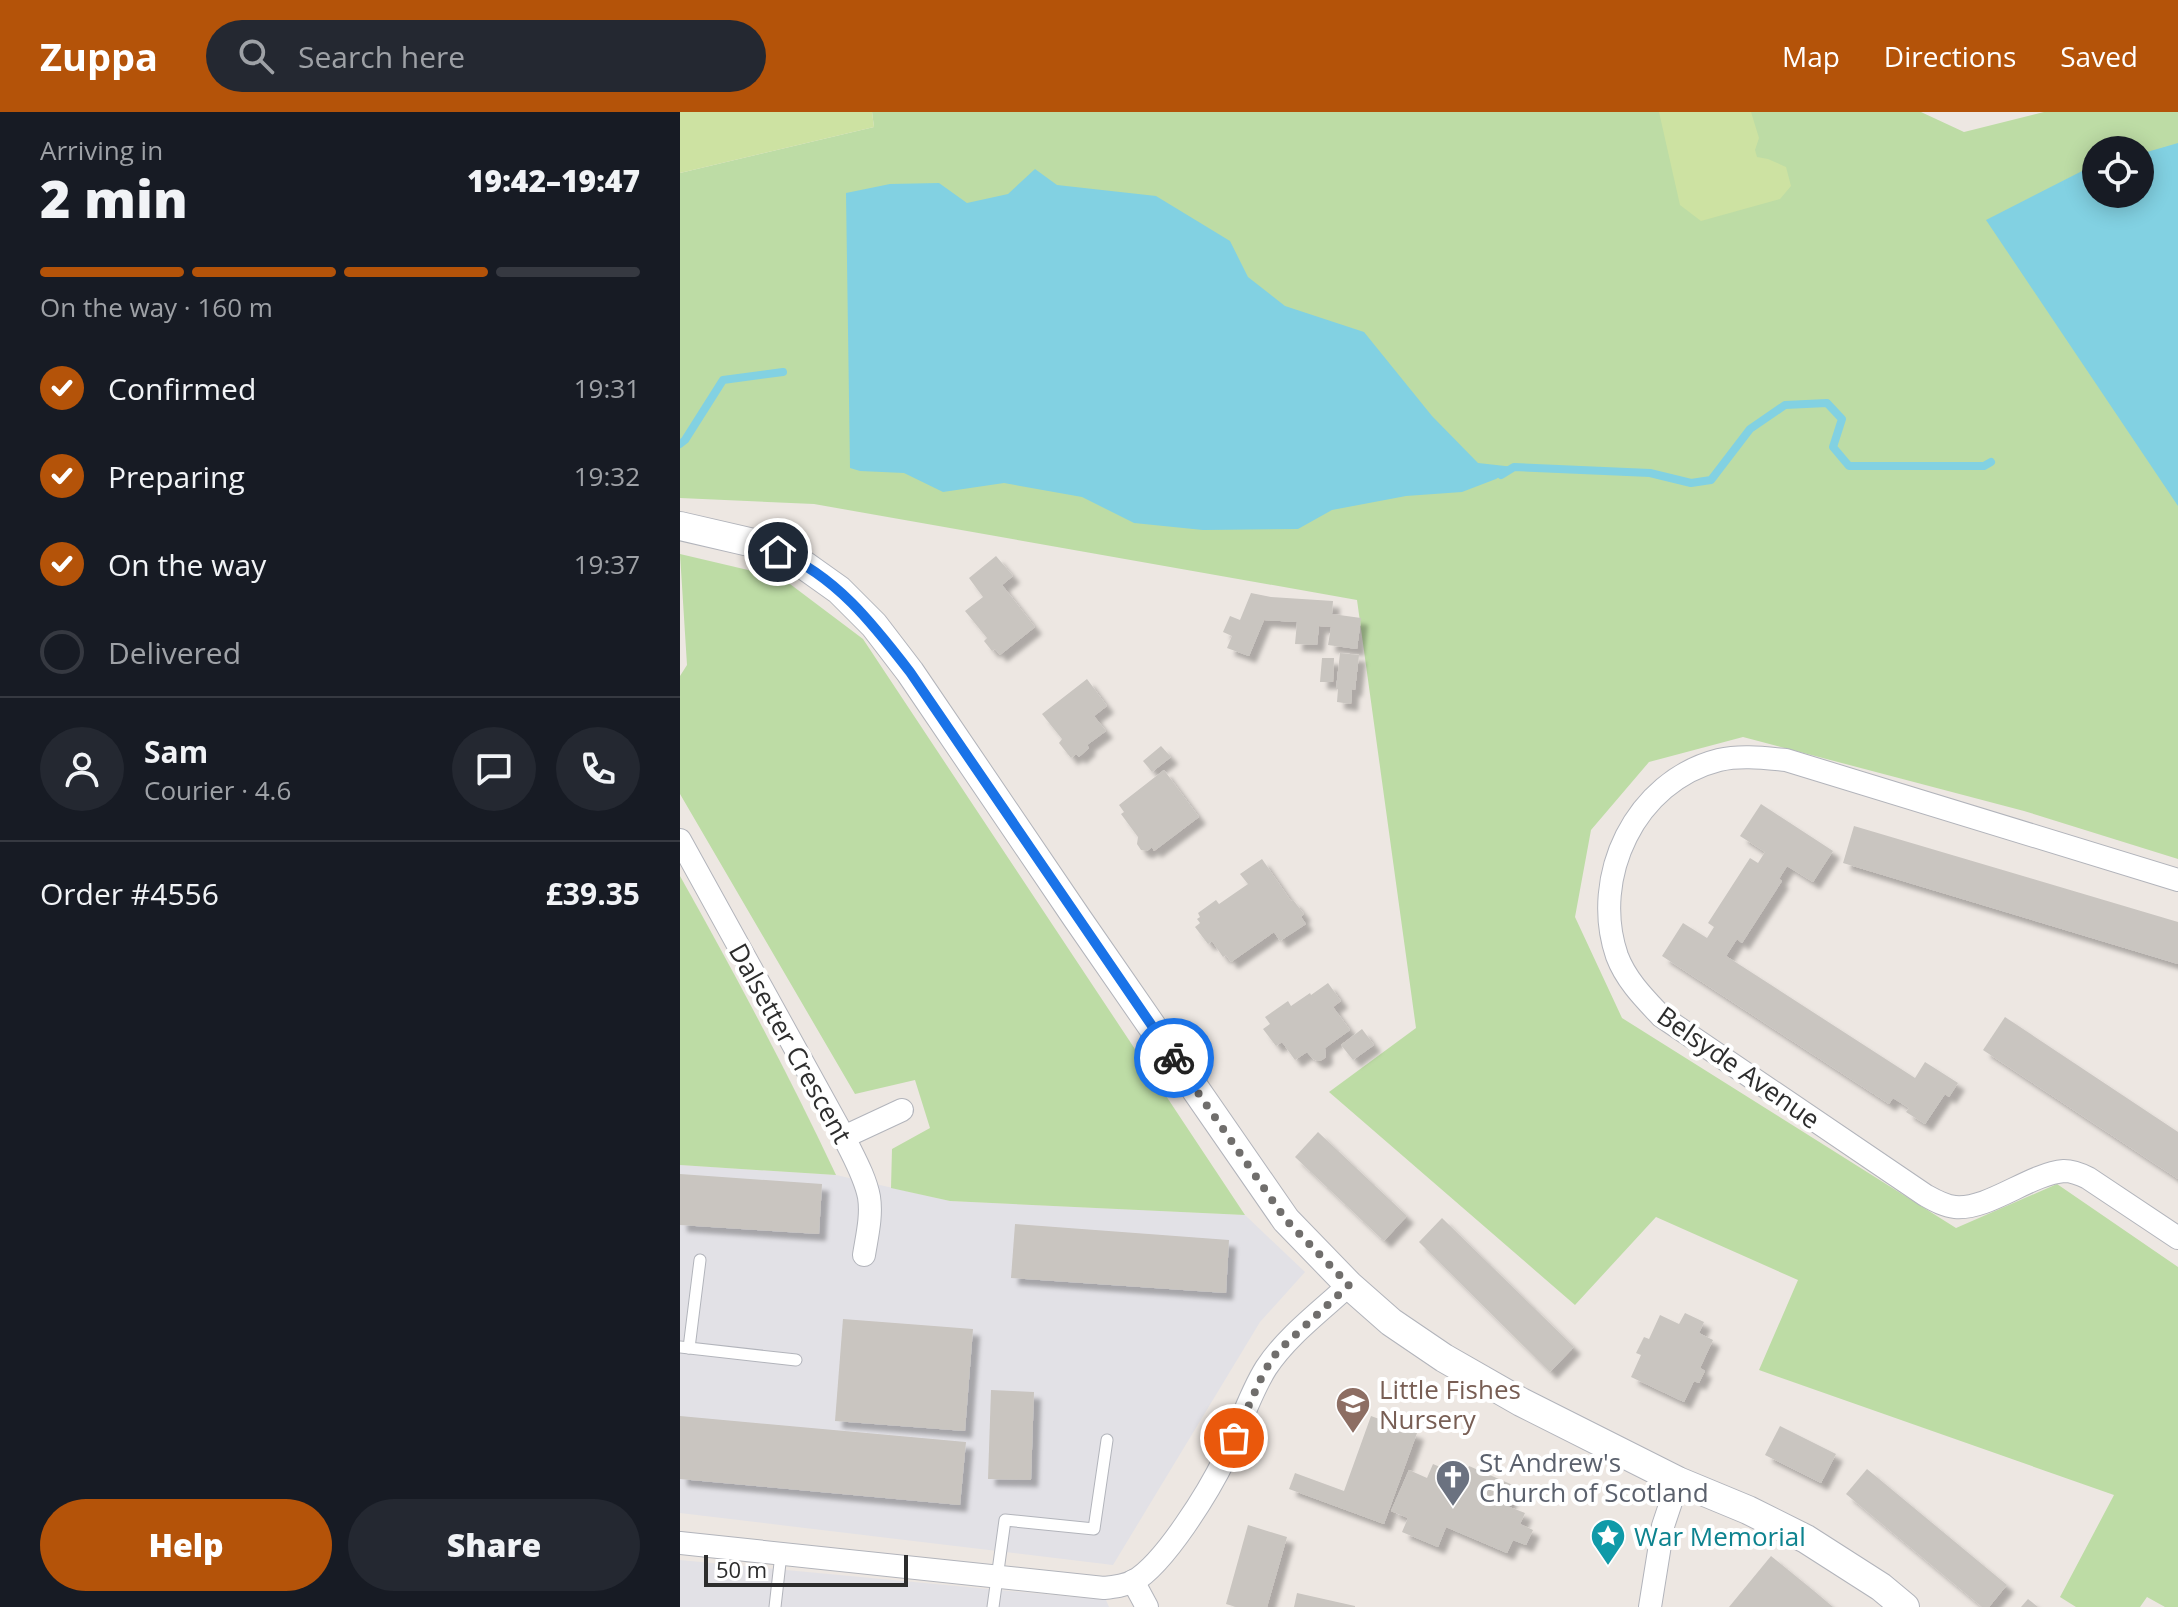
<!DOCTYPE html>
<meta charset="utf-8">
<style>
body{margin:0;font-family:"Open Sans",sans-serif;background:#242831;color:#f1f3f6;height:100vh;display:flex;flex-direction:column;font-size:30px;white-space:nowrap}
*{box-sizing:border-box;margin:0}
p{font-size:26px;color:#9ea1a6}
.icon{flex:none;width:44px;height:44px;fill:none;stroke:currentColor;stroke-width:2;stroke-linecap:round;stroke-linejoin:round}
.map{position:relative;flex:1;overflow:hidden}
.side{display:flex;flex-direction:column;background:#171b24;width:680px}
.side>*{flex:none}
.tools{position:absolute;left:1402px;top:24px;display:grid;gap:16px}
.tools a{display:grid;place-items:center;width:72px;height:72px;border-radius:50%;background:#171b24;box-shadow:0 4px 20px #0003;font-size:40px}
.scale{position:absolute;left:24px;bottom:20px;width:204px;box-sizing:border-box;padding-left:8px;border:4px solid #2d2d2d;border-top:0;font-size:22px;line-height:28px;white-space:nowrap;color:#2d2d2d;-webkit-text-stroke:6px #fff;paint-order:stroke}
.pin{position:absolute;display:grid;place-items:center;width:68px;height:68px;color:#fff;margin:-34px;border:4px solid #fff;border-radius:50%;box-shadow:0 2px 8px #0007}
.courier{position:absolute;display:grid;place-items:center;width:80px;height:80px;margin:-40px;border:6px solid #1a73e8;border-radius:50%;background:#fff;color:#222;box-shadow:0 2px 10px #0007}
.overview em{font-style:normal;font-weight:800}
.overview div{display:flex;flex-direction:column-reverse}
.overview{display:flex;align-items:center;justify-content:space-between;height:136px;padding:0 40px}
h1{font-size:52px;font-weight:800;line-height:60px}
.bar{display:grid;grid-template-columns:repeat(4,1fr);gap:12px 8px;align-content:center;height:96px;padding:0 40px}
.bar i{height:10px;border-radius:6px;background:#363941}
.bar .on{background:#b45309}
.bar p{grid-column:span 4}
.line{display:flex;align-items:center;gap:20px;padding:0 40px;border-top:2px solid #363941}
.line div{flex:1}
.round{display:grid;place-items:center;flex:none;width:84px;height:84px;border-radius:42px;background:#242831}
ol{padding:0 40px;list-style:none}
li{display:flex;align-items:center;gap:24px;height:88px}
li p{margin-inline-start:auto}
li .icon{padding:8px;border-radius:50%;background:#b45309;color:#fff;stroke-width:4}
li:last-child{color:#9ea1a6}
li i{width:44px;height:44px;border:4px solid #363941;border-radius:50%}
.cta{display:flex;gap:16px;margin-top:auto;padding:16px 40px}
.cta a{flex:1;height:92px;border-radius:48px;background:#b45309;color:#fff;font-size:32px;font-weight:800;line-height:92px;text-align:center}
.cta a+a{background:#242831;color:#f1f3f6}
header{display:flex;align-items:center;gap:48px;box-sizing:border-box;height:112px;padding:0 40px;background:#b45309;color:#fff}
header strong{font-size:38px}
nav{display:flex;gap:44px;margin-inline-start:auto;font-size:28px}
.search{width:560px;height:72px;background:#242831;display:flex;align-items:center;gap:20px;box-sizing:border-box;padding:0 28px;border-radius:44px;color:#9ea1a6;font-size:30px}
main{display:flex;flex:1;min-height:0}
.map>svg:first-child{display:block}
</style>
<header>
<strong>Zuppa</strong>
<div class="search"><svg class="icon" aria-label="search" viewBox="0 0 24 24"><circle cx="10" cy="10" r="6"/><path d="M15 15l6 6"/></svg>Search here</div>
<nav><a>Map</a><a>Directions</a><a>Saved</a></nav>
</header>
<main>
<section class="side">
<div class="overview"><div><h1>2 min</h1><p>Arriving in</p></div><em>19:42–19:47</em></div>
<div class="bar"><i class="on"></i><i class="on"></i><i class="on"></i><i></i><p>On the way · 160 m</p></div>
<ol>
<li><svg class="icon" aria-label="check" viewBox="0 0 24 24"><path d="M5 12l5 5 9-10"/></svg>Confirmed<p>19:31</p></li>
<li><svg class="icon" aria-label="check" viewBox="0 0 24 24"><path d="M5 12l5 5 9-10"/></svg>Preparing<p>19:32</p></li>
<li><svg class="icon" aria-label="check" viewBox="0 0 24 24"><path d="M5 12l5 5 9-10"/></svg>On the way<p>19:37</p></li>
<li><i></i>Delivered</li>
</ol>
<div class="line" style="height:144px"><a class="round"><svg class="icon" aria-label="person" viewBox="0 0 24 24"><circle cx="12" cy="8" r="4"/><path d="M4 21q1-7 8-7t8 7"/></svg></a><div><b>Sam</b><p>Courier · 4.6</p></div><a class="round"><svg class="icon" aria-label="chat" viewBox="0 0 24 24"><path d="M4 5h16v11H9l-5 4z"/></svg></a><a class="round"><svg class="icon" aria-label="phone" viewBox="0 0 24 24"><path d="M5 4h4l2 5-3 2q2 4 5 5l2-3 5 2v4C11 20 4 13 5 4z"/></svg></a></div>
<div class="line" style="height:104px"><div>Order #4556</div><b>£39.35</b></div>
<div class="cta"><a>Help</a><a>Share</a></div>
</section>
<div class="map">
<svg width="1498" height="1495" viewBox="0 0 1498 1495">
<defs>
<filter id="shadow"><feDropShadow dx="7" dy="7" stdDeviation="2" flood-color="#0004"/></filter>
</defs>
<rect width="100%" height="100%" fill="#ede7e2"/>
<!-- industrial -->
<g fill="#e2e1e6">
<polygon points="0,1053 156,1063 270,1089 565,1103 625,1160 580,1210 433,1453 0,1401"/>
<polygon points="0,1448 426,1488 429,1495 0,1495"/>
</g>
<!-- green -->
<g fill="#bddca5" fill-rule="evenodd">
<path d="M192,0H1241L1284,20L1364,0H1498V747L1344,699L1063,625L969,650L911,718L895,805L942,906L1276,1116L1377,1072L1498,1155V1495H1485L1467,1485L1460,1495H1396L1380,1485L1434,1383L1079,1258L1118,1168L976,1105L895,1193L649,980L736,916L677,488L134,392L0,386V61L194,15ZM1416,38H1460V82H1416Z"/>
<polygon points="0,442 102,466 183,527 565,1103 270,1089 211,1076 212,1037 250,1016 235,968 175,982 0,682 0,564 7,553"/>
<path d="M0,764C55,862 108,961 156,1063L0,1053Z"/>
</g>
<!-- pitch -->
<g fill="#cde2a2">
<polygon points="0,0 192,0 194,15 0,61"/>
<polygon points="979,0 1071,0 1079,26 1075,38 1077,45 1088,47 1106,55 1111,74 1100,87 1021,109 1000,93"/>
</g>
<!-- water -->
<g fill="#82d1e2">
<polygon points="1498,31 1498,394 1306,108 1408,56 1416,54 1416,82 1460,82 1460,42"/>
<polygon points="355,57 377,73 476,84 550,129 568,165 605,194 684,220 752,304 798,351 834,355 816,367 782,380 726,384 652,398 618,417 523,418 454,411 402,385 324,371 263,380 224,361 180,359 170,356 166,81 210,72 259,71 287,91 328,82"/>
</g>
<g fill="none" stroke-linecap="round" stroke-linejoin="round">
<!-- stream -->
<g stroke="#82d1e2" stroke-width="8">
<polyline points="0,332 5,328 43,268 103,260"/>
<polyline points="821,363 834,355 970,361 1011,371 1031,368 1070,317 1105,293 1147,291 1162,307 1153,335 1169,354 1304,354 1311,350"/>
</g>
</g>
<!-- building -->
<g fill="#c9c5c0" filter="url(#shadow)">
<polygon points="316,444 333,464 322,473 355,515 320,543 315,537 312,539 304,529 307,526 285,499 303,485 289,466"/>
<polygon points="571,481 591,485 653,489 652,502 681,506 677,537 648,533 651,515 639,514 637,533 615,532 617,510 584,508 569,544 547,536 552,524 543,520 550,504 560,508"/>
<polygon points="660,541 679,543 675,578 672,577 671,592 657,590 658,577 656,577"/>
<polygon points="642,546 654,546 653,570 640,570"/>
<polygon points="407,567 427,594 414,604 426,619 407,633 409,636 399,645 396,642 391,646 379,631 382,627 362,602"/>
<polygon points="481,634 491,645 472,660 463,649"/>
<polygon points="484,658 519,705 474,739 472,735 467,739 461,738 457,732 458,725 441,702 444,700 439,693"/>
<polygon points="1081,692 1153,739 1133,770 1107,754 1099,767 1102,769 1062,831 1057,827 1046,844 1235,966 1245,950 1278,971 1269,985 1265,982 1245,1012 1226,1000 1229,996 1213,986 1209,992 982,844 1003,811 1027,826 1034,815 1028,811 1070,746 1078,751 1085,740 1060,724"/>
<polygon points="1174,714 1498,810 1498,852 1163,751"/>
<polygon points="582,747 611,789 613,788 624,802 621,805 626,812 600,829 594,820 551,850 546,843 543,845 532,829 528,832 515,815 520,811 517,807 520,805 518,801 536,788 539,792 568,772 560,762"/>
<polygon points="648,871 661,889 653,895 670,918 645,936 646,945 642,948 637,949 633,947 627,940 615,948 602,930 596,934 583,917 590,912 585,905 608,889 611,894 630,881 631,883"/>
<polygon points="1325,905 1498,1020 1498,1067 1303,938"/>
<polygon points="682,917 694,933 673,948 661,933"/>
<polygon points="638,1020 727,1104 704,1129 615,1045"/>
<polygon points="0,1062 142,1072 139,1122 0,1113"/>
<polygon points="762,1106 894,1235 870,1260 739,1130"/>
<polygon points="335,1112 549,1128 546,1181 331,1166"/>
<polygon points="1005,1201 1024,1210 1019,1221 1033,1228 1020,1256 1025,1259 1019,1271 1014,1269 1004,1290 951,1265 961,1243 956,1241 964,1225 969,1227 980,1203 999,1212"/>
<polygon points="163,1207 293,1217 285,1319 155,1309"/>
<polygon points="311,1278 354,1280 351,1368 308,1367"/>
<polygon points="0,1304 286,1330 280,1393 0,1367"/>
<polygon points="691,1304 737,1321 704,1412 609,1377 615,1361 664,1379"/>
<polygon points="1100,1314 1156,1342 1141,1371 1085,1343"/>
<polygon points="753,1352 784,1365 789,1354 835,1374 827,1394 845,1401 840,1412 853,1418 846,1433 833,1428 827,1441 766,1415 758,1435 722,1420 728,1406 711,1399 729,1358 747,1366"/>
<polygon points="1187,1357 1327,1473 1309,1495 1302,1495 1166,1382"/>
<polygon points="568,1413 607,1425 587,1495 556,1495 546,1492"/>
<polygon points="1091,1444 1134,1479 1153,1495 1049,1495"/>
<polygon points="617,1481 675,1494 675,1495 614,1495"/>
<polygon points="1348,1487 1358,1495 1341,1495"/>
</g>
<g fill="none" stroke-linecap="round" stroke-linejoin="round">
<defs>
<g id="service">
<polyline points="0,1235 116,1248"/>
<polyline points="9,1236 20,1148"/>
<polyline points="95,1495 101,1442"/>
<polyline points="313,1495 325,1408 414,1417 427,1328"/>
</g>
<g id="minor">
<path d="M0,728L164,1025C173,1044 185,1064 189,1085C192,1104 187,1124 184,1143"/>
<path d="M1498,768L1106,648C1084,646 1061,643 1039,648C955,669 910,765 937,844C946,868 964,886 981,904L1245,1083C1254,1088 1264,1094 1275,1095C1309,1098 1349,1062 1384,1059C1393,1059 1400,1062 1408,1066L1498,1126"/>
<polyline points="164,1025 222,998"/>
<path d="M0,1431L424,1476C434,1475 444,1474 454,1469C485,1451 529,1379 545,1346C559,1317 569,1283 586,1256C607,1224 641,1199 669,1173"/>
<polyline points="453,1469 467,1495"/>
<polyline points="970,1495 983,1414 998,1369"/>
</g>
<polyline id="tertiary" points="0,414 82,433 114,446 159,478 194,513 230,560 397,806 606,1108 669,1173 711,1210 764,1246 841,1290 998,1369 1068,1398 1126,1427 1201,1475 1225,1495"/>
</defs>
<!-- service casing -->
<use href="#service" stroke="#b2b4bb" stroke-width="13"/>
<!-- minor casing -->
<use href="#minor" stroke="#b2b4bb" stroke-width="24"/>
<!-- tertiary casing -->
<use href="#tertiary" stroke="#b2b4bb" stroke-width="30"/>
<!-- service -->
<use href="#service" stroke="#fff" stroke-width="11"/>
<!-- minor -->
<use href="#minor" stroke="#fff" stroke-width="22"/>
<!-- tertiary -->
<use href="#tertiary" stroke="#fff" stroke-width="28"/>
</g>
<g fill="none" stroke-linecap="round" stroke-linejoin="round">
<!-- done -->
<polyline stroke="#706e6c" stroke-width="8" stroke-dasharray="0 14.4" points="494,946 606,1108 669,1173 597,1240 584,1260 554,1326"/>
<!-- route -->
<path stroke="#1a73e8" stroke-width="10" d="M98,440C155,463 193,512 230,560L494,946"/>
</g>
<!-- icons -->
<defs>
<symbol id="school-pin" viewBox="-11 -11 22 30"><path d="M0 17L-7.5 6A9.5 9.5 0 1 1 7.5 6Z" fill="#8d6e63" stroke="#fff"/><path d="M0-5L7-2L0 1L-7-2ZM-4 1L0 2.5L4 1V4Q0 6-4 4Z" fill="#fff"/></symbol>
<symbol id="church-pin" viewBox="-11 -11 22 30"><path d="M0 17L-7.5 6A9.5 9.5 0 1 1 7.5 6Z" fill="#6b7280" stroke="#fff"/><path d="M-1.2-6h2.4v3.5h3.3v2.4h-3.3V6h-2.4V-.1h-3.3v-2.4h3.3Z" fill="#fff"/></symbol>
<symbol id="sight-pin" viewBox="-11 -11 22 30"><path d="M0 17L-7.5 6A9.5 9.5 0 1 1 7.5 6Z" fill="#0f9aa8" stroke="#fff"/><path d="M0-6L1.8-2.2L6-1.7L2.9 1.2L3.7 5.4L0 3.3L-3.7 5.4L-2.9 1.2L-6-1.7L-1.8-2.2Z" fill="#fff"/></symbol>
</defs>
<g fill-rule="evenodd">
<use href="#school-pin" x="653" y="1272" width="40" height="54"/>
<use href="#church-pin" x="753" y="1345" width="40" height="54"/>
<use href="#sight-pin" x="908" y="1404" width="40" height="54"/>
</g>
<g text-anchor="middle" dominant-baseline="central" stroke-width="8" stroke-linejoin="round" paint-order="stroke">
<!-- street labels -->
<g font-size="26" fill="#2d2d2d" stroke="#fff">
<text transform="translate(111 931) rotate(61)">Dalsetter Crescent</text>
<text transform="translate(1059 955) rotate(35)">Belsyde Avenue</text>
</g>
<!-- education labels -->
<g font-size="26" fill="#785e54" stroke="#fff" text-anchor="start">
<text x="699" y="1277">Little Fishes<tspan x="699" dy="30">Nursery</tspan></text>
</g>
<!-- worship labels -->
<g font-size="26" fill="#5b616d" stroke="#fff" text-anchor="start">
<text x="799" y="1350">St Andrew's<tspan x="799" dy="30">Church of Scotland</tspan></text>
</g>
<!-- culture labels -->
<g font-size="26" fill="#0d838f" stroke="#fff" text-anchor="start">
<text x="954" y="1424">War Memorial</text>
</g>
</g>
</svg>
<div class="tools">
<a><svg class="icon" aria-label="locate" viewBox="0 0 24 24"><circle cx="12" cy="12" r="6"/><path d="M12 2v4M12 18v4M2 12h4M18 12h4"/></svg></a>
</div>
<div class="scale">50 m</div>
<div class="pin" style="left:554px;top:1326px;background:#ea580c"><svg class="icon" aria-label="bag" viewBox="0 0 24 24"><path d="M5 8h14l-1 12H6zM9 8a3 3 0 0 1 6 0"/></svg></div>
<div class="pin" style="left:98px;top:440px;background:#1f2937"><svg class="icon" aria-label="home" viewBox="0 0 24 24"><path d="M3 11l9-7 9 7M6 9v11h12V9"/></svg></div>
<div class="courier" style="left:494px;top:946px"><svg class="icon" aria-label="bike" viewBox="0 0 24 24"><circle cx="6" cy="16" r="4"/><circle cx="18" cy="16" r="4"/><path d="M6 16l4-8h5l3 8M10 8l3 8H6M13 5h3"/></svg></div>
</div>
</main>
